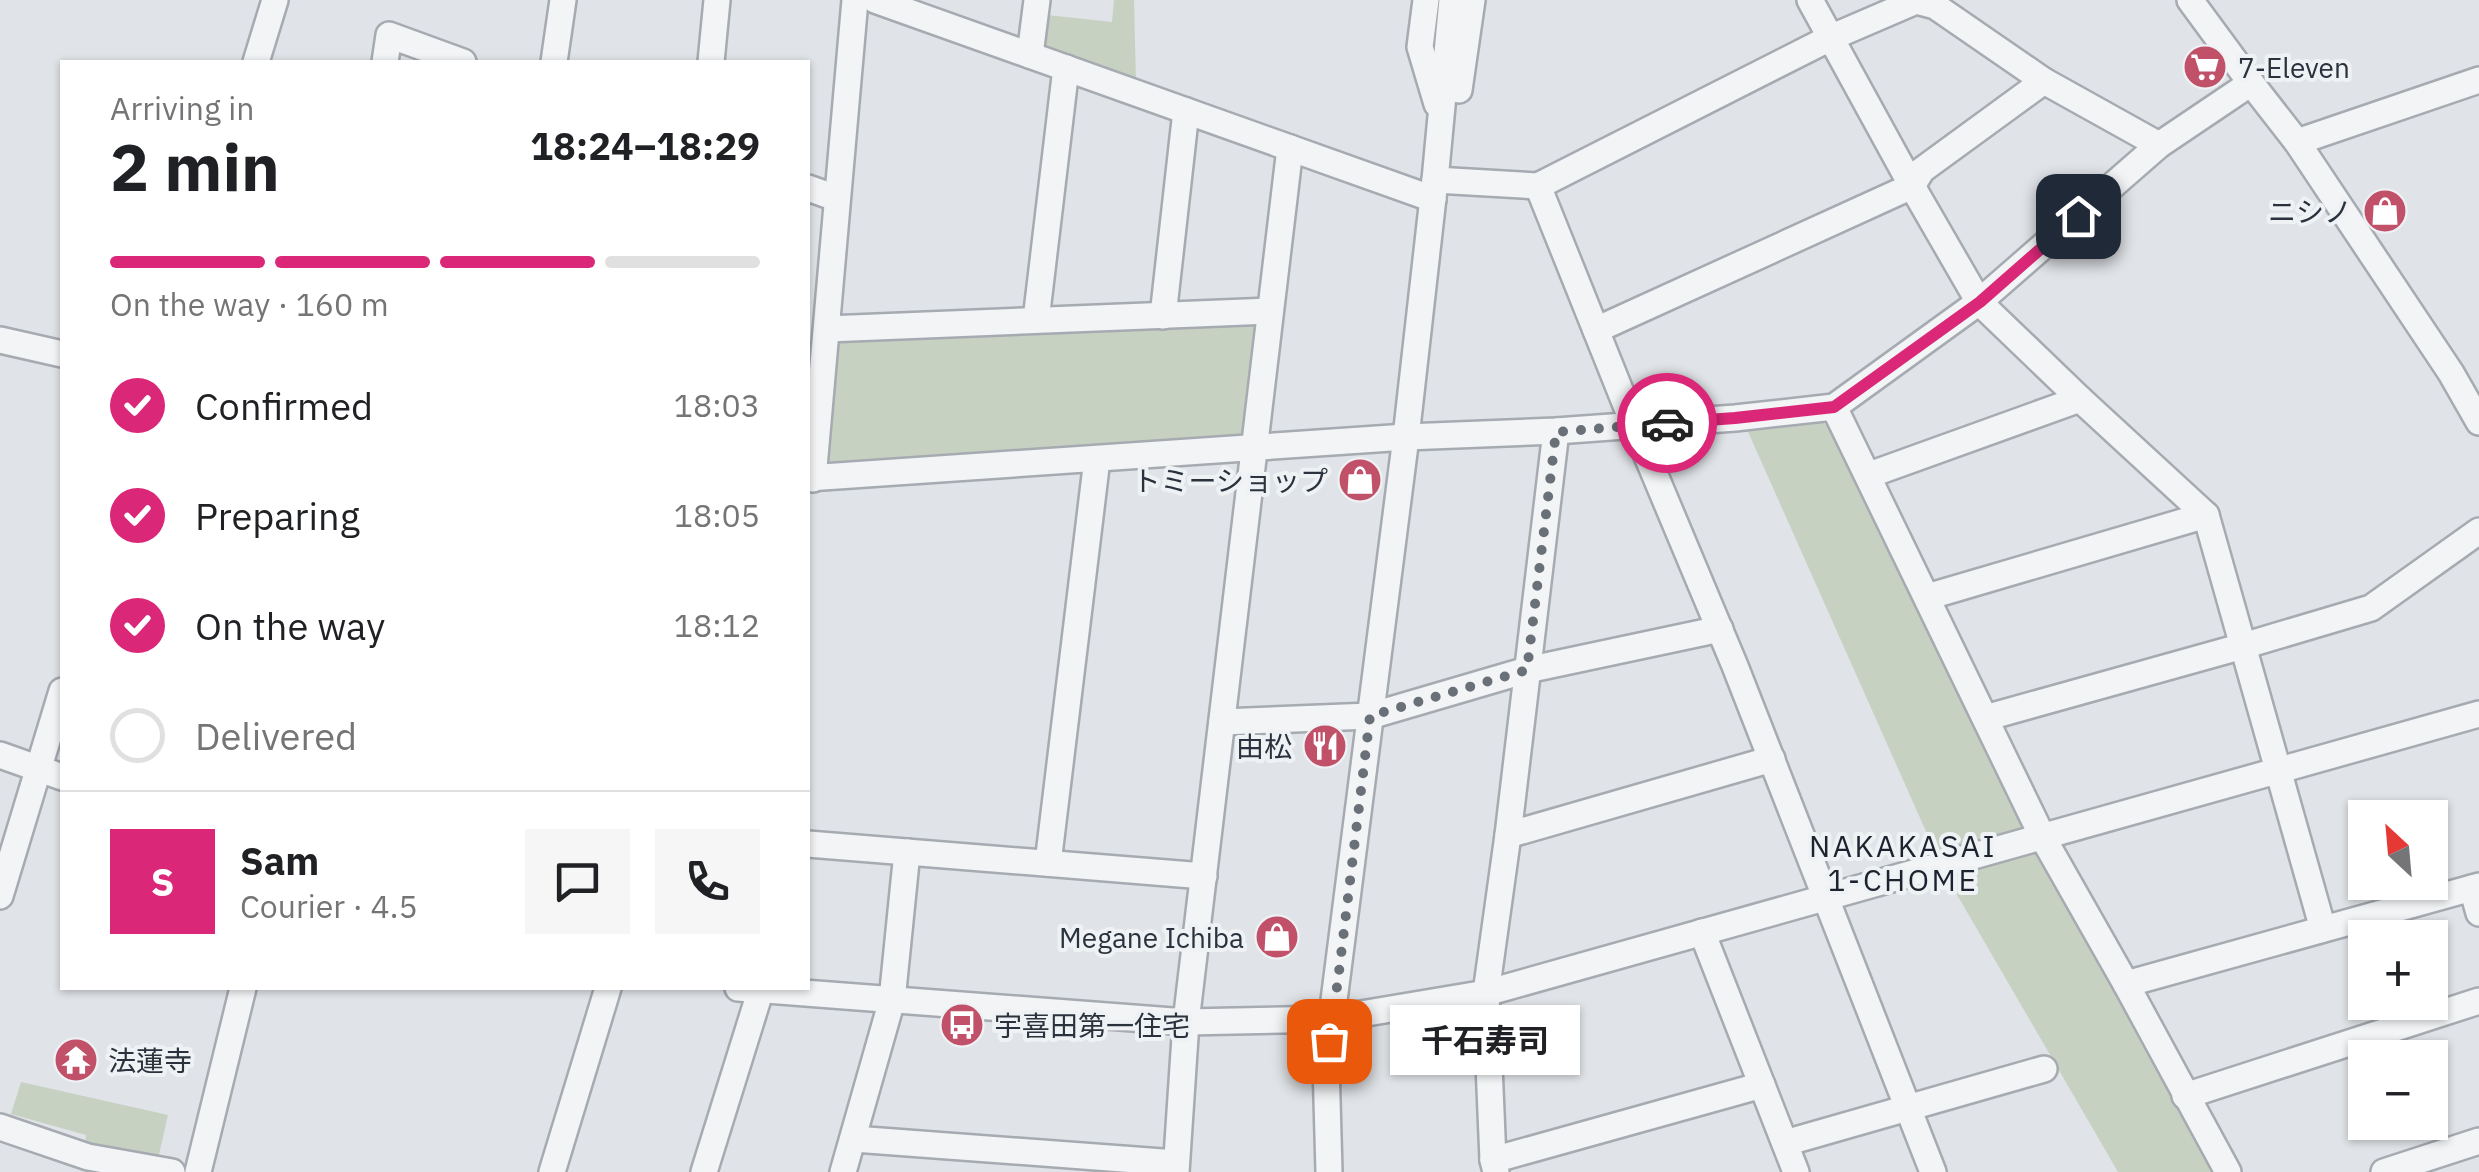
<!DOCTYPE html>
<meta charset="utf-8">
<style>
body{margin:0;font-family:"IBM Plex Sans","Noto Sans JP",sans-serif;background:#f6f6f6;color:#202124;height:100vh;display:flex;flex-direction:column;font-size:38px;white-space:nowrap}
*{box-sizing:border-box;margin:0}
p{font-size:32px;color:#757577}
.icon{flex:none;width:55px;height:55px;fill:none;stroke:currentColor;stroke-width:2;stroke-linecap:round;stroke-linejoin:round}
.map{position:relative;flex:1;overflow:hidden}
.side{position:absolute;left:60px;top:60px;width:750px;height:930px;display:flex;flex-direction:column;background:#fff;border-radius:0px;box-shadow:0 2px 8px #0004}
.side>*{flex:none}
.needle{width:65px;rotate:334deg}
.buttons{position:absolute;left:2348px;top:800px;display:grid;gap:20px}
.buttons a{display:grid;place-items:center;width:100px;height:100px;border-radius:0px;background:#fff;box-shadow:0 2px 8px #0004;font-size:50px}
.pin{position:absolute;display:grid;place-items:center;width:85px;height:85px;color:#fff;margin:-42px;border-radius:20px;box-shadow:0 5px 15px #0006}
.courier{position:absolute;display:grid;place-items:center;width:100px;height:100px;margin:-50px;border:8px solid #db2777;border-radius:50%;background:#fff;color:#222;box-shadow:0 2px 12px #0007}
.bubble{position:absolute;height:70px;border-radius:0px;background:#fff;box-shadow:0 2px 8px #0004;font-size:32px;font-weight:700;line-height:70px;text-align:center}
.overview em{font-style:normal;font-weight:700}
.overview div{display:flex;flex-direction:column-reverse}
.overview{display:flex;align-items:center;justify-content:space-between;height:170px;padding:0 50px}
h1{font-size:65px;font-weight:700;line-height:75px}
.bar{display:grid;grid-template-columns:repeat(4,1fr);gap:15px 10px;align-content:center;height:120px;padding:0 50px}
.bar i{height:12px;border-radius:8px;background:#e0e0e0}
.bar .on{background:#db2777}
.bar p{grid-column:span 4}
.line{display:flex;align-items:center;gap:25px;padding:0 50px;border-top:2px solid #e0e0e0}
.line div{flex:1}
.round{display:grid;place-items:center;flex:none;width:105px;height:105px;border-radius:0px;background:#f6f6f6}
ol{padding:0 50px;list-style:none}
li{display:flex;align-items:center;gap:30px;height:110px}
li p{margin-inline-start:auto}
li .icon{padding:10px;border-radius:50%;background:#db2777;color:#fff;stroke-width:4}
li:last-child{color:#757577}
li i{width:55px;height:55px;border:5px solid #e0e0e0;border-radius:50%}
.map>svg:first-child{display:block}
</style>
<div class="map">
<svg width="2479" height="1172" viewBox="0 0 2479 1172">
<rect width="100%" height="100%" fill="#e0e3e7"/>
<!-- green -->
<g fill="#c6d1c2">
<polygon points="1114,0 1134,0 1136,83 1041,48 1047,15 1112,22"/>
<polygon points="1254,322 1258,327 1246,431 1233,439 824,463 834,341 844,336"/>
<polygon points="1819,420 1837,431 2219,1172 2118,1172 1945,874 1745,425"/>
<polygon points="21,1082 168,1115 158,1159 85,1144 86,1135 11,1114"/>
</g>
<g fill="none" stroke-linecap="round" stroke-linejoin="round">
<defs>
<g id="minor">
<polyline points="875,0 1433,199"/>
<polyline points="1426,0 1420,47 1437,104"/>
<polyline points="1810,0 1912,186 1979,302 2080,399 2206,515 2323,929"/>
<polyline points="2190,0 2251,83 2297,142 2451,373 2479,422"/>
<polyline points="1030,55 1037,0"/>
<polyline points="256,62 275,0"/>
<polyline points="385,62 389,35 463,62"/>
<polyline points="554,62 563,0"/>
<polyline points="711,62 717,0"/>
<polyline points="1459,90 1472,0"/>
<polyline points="2297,142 2479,80"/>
<polyline points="1435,180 1538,186 1830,38 1916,1 1935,6 2044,81 2159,145"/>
<polyline points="1538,186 1634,425 1735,666 1933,1172"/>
<polyline points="808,188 836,198"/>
<polyline points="1163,316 1186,111"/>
<polyline points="1036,320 1066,68"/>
<polyline points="827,329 1270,311"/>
<polyline points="1596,330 1912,186 1922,170 2044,81"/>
<polyline points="0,340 62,354"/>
<polyline points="1834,407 2042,836 2126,984 2228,1172"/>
<polyline points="1869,475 2080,399"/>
<polyline points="808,478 1406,437 1556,431 1735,418 1834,407 1979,302 2159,145 2251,83"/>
<polyline points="813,479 855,0"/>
<polyline points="1927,597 2206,515"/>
<polyline points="1985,718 2243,646 2371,608 2479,531"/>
<polyline points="1222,722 1370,716 1527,670 1720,629"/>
<polyline points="0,755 62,777"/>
<polyline points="1508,835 1772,759"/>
<polyline points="808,844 1204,876"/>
<polyline points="1048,863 1097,459"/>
<polyline points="2472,888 2479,913"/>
<polyline points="0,896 62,691"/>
<polyline points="1702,932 1796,1172"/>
<polyline points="2126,984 2479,886"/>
<polyline points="738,988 1186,1022 1331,1019 1486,993 2479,714"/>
<polyline points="2185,1096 2479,1001"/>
<polyline points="0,1127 88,1157 172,1172"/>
<polyline points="854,1139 1176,1163"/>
<polyline points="1785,1143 2044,1069"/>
<polyline points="1493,1160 1762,1085"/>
<polyline points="198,1172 243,988"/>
<polyline points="552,1172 608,988"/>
<polyline points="704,1172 761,989"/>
<polyline points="843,1172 892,1000 907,852"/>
<polyline points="1176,1172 1186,1022 1290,148"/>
<polyline points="1329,1172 1326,1063 1406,437 1435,180 1452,0"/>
<polyline points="1496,1172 1493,1160 1486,993 1508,835 1556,431"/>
<polyline points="2384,1172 2479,1141"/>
</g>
</defs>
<!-- minor casing -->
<use href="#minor" stroke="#a6aab1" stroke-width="30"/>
<!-- minor -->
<use href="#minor" stroke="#f2f4f6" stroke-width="25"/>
</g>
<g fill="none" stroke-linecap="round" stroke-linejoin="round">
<!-- done -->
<polyline stroke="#6a7078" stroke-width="10" stroke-dasharray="0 18" points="1329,1041 1338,980 1370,716 1527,670 1556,432 1667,423"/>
<!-- route -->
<polyline stroke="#db2777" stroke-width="12" points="1667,423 1735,418 1834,407 1980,302 2078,216"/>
</g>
<!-- icons -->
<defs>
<symbol id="supermarket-disc" viewBox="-11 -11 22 22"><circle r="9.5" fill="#c15069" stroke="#eff2f5"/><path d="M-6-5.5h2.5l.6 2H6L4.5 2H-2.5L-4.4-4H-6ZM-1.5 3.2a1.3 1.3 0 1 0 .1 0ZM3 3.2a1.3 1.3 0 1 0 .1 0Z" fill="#fff"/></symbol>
<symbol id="shop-disc" viewBox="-11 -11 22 22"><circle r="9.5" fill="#c15069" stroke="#eff2f5"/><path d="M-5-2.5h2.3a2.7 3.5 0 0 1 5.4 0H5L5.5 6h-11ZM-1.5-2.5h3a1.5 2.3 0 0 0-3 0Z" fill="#fff"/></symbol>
<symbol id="restaurant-disc" viewBox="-11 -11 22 22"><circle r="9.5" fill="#c15069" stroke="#eff2f5"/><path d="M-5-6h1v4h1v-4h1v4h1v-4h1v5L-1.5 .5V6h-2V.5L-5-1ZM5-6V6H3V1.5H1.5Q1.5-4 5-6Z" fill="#fff"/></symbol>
<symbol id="bus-disc" viewBox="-11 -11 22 22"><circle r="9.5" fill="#c15069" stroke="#eff2f5"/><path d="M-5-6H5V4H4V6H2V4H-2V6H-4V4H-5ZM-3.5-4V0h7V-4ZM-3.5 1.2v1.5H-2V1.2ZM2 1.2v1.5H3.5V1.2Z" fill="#fff"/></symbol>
<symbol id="temple-disc" viewBox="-11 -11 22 22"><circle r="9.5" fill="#c15069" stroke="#eff2f5"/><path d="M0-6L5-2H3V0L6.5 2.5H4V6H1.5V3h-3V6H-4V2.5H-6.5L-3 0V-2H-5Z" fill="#fff"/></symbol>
</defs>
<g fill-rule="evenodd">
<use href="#supermarket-disc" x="2180" y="42" width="50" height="50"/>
<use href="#shop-disc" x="2360" y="186" width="50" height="50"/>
<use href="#shop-disc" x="1335" y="455" width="50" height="50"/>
<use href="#restaurant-disc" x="1300" y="721" width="50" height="50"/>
<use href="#shop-disc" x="1252" y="912" width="50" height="50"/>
<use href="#bus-disc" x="937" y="1000" width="50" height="50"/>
<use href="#temple-disc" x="51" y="1035" width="50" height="50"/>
</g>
<g text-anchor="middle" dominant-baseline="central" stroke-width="8" stroke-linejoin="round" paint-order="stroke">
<!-- poi labels -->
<g font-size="28" fill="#2a323d" stroke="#eff2f5" text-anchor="end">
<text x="2238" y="67" text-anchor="start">7-Eleven</text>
<text x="2352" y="211">ニシノ</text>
<text x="1328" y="480">トミーショップ</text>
<text x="1292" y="746">由松</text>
<text x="1244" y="937">Megane Ichiba</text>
<text x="994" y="1025" text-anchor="start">宇喜田第一住宅</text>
<text x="108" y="1060" text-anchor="start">法蓮寺</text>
</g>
<!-- neighbourhood labels -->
<g font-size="30" letter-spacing="2.5" fill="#1c232e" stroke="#eff2f5">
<text x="1903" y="845">NAKAKASAI<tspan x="1903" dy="34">1-CHOME</tspan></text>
</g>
</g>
</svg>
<div class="buttons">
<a><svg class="needle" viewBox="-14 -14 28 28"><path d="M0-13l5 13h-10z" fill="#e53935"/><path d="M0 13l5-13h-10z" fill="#757577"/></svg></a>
<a>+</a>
<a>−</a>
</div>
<div class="pin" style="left:1329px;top:1041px;background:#ea580c"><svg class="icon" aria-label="bag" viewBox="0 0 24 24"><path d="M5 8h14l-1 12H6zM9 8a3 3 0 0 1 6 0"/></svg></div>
<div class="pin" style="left:2078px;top:216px;background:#1f2937"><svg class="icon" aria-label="home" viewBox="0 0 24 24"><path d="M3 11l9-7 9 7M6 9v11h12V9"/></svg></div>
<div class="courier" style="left:1667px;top:423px"><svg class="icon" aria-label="car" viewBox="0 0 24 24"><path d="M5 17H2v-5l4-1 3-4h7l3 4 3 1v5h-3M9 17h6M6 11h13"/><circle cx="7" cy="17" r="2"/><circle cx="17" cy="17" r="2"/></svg></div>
<div class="bubble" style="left:1390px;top:1005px;width:190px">千石寿司</div>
<section class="side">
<div class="overview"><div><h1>2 min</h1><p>Arriving in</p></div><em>18:24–18:29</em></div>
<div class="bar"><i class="on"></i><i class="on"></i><i class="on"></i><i></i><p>On the way · 160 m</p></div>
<ol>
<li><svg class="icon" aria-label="check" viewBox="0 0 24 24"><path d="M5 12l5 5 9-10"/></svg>Confirmed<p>18:03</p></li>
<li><svg class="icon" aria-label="check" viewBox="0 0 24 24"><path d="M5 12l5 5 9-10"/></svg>Preparing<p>18:05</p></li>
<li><svg class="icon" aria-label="check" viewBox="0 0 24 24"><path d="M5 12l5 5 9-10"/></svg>On the way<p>18:12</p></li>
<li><i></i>Delivered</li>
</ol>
<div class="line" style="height:180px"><b class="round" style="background:#db2777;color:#fff">S</b><div><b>Sam</b><p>Courier · 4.5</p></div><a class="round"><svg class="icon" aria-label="chat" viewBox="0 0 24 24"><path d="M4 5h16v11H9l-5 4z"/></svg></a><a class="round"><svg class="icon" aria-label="phone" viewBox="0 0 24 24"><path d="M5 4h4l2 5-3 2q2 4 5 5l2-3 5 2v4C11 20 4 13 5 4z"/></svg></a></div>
</section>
</div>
